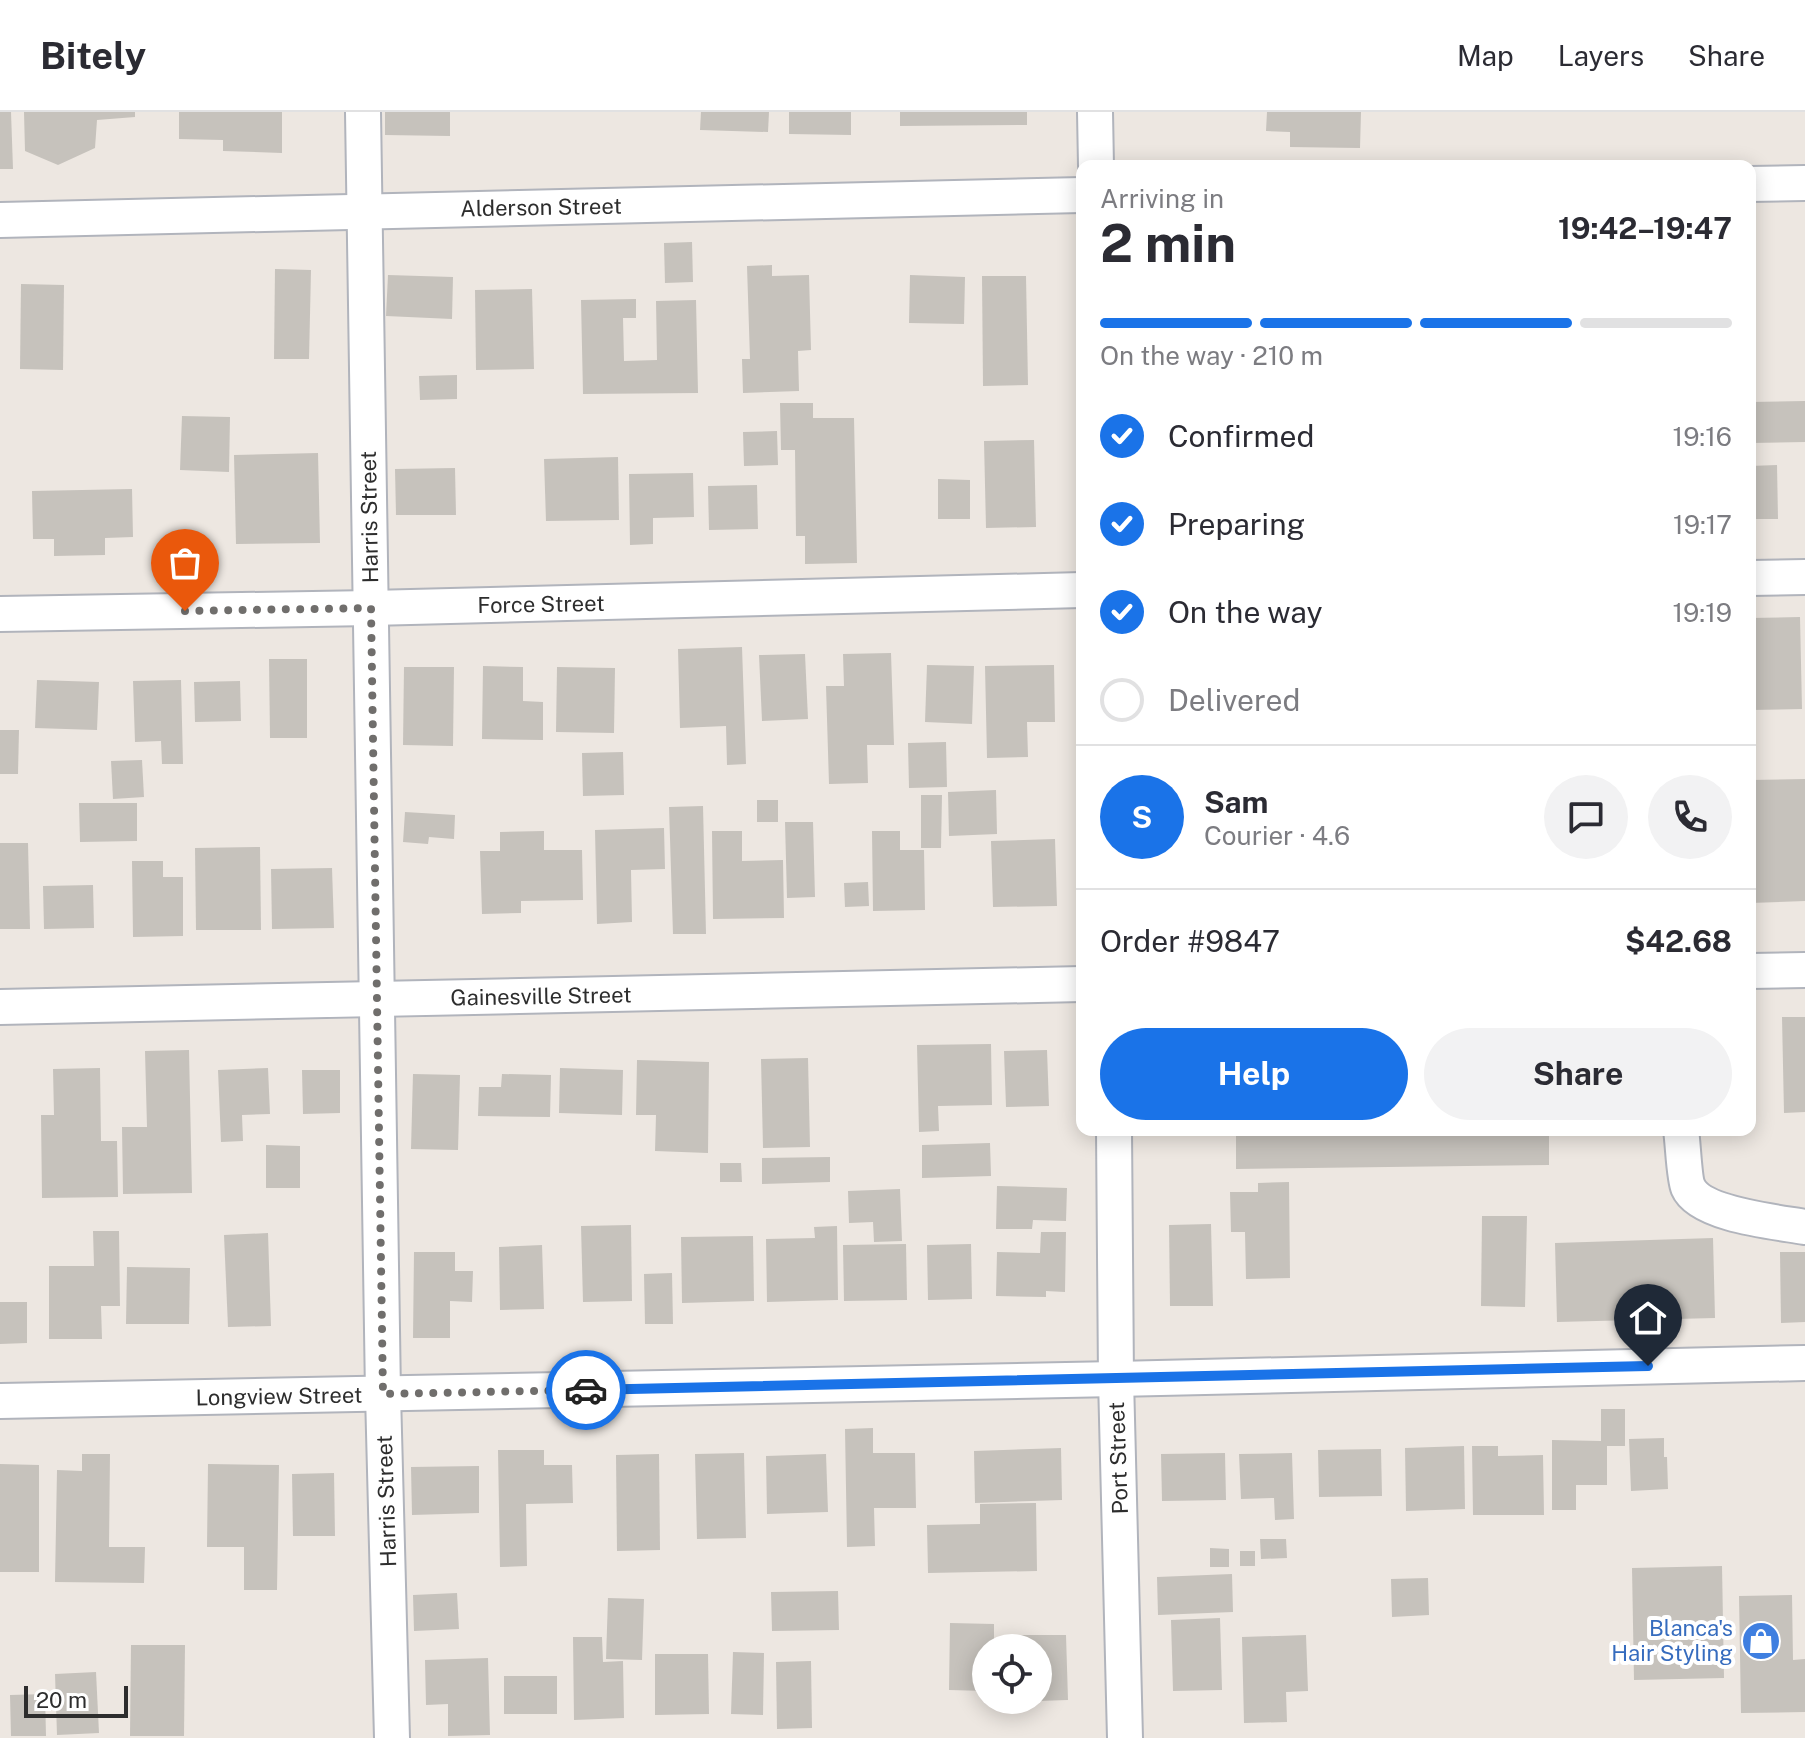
<!DOCTYPE html>
<meta charset="utf-8">
<style>
body{margin:0;font-family:"Public Sans",sans-serif;background:#f2f2f3;color:#2b2b33;height:100vh;display:flex;flex-direction:column;font-size:30px;white-space:nowrap}
*{box-sizing:border-box;margin:0}
p{font-size:26px;color:#7c7c81}
.icon{flex:none;width:44px;height:44px;fill:none;stroke:currentColor;stroke-width:2;stroke-linecap:round;stroke-linejoin:round}
.map{position:relative;flex:1;overflow:hidden}
.details{position:absolute;left:1076px;top:48px;width:680px;height:976px;display:flex;flex-direction:column;background:#fff;border-radius:16px;box-shadow:0 4px 20px #0003}
.details>*{flex:none}
.controls{position:absolute;left:972px;top:1522px;display:grid;gap:16px}
.controls a{display:grid;place-items:center;width:80px;height:80px;border-radius:50%;background:#fff;box-shadow:0 4px 20px #0003;font-size:40px}
.scale{position:absolute;left:24px;bottom:20px;width:104px;box-sizing:border-box;padding-left:8px;border:4px solid #2d2d2d;border-top:0;font-size:22px;line-height:28px;white-space:nowrap;color:#2d2d2d;-webkit-text-stroke:6px #fff;paint-order:stroke}
.pin{position:absolute;display:grid;place-items:center;width:68px;height:68px;color:#fff;margin:-82px -34px;border-radius:50% 50% 50% 0;rotate:-45deg;box-shadow:0 0 8px #0007}
.pin .icon{rotate:45deg}
.courier{position:absolute;display:grid;place-items:center;width:80px;height:80px;margin:-40px;border:6px solid #1a73e8;border-radius:50%;background:#fff;color:#222;box-shadow:0 2px 10px #0007}
.overview em{font-style:normal;font-weight:700}
.overview div{display:flex;flex-direction:column-reverse}
.overview{display:flex;align-items:center;justify-content:space-between;height:136px;padding:0 24px}
h1{font-size:52px;font-weight:700;line-height:60px}
.bar{display:grid;grid-template-columns:repeat(4,1fr);gap:12px 8px;align-content:center;height:96px;padding:0 24px}
.bar i{height:10px;border-radius:6px;background:#e1e1e2}
.bar .active{background:#1a73e8}
.bar p{grid-column:span 4}
.line{display:flex;align-items:center;gap:20px;padding:0 24px;border-top:2px solid #e1e1e2}
.line div{flex:1}
.round{display:grid;place-items:center;flex:none;width:84px;height:84px;border-radius:42px;background:#f2f2f3}
ol{padding:0 24px;list-style:none}
li{display:flex;align-items:center;gap:24px;height:88px}
li p{margin-inline-start:auto}
li .icon{padding:8px;border-radius:50%;background:#1a73e8;color:#fff;stroke-width:4}
li:last-child{color:#7c7c81}
li i{width:44px;height:44px;border:4px solid #e1e1e2;border-radius:50%}
.cta{display:flex;gap:16px;margin-top:auto;padding:16px 24px}
.cta a{flex:1;height:92px;border-radius:48px;background:#1a73e8;color:#fff;font-size:32px;font-weight:700;line-height:92px;text-align:center}
.cta a+a{background:#f2f2f3;color:#2b2b33}
header{display:flex;align-items:center;gap:48px;box-sizing:border-box;height:112px;padding:0 40px;background:#fff;border-bottom:2px solid #e1e1e2}
header strong{font-size:38px}
nav{display:flex;gap:44px;margin-inline-start:auto;font-size:28px}
.map>svg:first-child{display:block}
</style>
<header>
<strong>Bitely</strong>
<nav><a>Map</a><a>Layers</a><a>Share</a></nav>
</header>
<div class="map">
<svg width="1805" height="1626" viewBox="0 0 1805 1626">
<rect width="100%" height="100%" fill="#ede7e1"/>
<!-- building -->
<g fill="#c6c2bc">
<polygon points="0,0 11,0 13,57 0,57"/>
<polygon points="24,0 135,0 135,5 97,8 95,36 58,53 25,39"/>
<polygon points="179,0 282,0 282,41 223,39 223,28 179,27"/>
<polygon points="385,0 450,0 450,24 385,23"/>
<polygon points="701,0 769,0 768,20 700,18"/>
<polygon points="789,0 851,0 851,23 789,22"/>
<polygon points="900,0 1027,0 1027,13 900,14"/>
<polygon points="1267,0 1361,0 1360,36 1290,35 1290,20 1266,19"/>
<polygon points="692,130 693,170 665,171 664,131"/>
<polygon points="772,153 772,164 809,163 811,238 798,239 799,279 743,281 742,247 750,247 747,154"/>
<polygon points="275,157 311,158 309,247 274,247"/>
<polygon points="388,163 453,165 452,207 386,204"/>
<polygon points="910,163 965,165 964,212 909,211"/>
<polygon points="982,164 1026,164 1028,273 983,274"/>
<polygon points="21,172 64,173 63,258 20,257"/>
<polygon points="532,177 534,257 476,258 475,178"/>
<polygon points="636,187 636,206 623,206 624,249 657,248 656,189 696,188 698,281 583,282 581,188"/>
<polygon points="457,263 457,287 420,288 419,264"/>
<polygon points="1805,289 1805,330 1750,331 1750,290"/>
<polygon points="780,291 813,291 813,306 854,306 857,451 805,452 805,424 796,424 795,338 781,338"/>
<polygon points="182,304 230,305 229,360 180,358"/>
<polygon points="777,319 778,353 744,354 743,320"/>
<polygon points="1034,328 1036,415 986,416 984,329"/>
<polygon points="318,341 320,431 236,432 234,343"/>
<polygon points="618,345 619,408 546,409 544,347"/>
<polygon points="1777,353 1778,407 1750,407 1750,354"/>
<polygon points="455,356 456,403 396,403 395,357"/>
<polygon points="693,361 694,405 653,406 653,432 630,433 629,362"/>
<polygon points="938,367 970,368 970,407 938,407"/>
<polygon points="757,373 758,417 709,418 708,374"/>
<polygon points="132,377 133,425 105,426 105,443 54,444 54,427 33,427 32,379"/>
<polygon points="1800,505 1802,597 1750,598 1750,506"/>
<polygon points="742,535 746,652 727,653 726,614 680,616 678,537"/>
<polygon points="891,541 894,633 867,633 868,671 829,672 826,574 844,574 843,542"/>
<polygon points="805,542 808,607 762,609 759,543"/>
<polygon points="269,547 307,547 307,626 270,626"/>
<polygon points="927,553 974,554 972,612 925,610"/>
<polygon points="1054,553 1055,610 1027,610 1028,645 987,646 985,554"/>
<polygon points="483,554 523,555 523,589 543,590 543,628 482,627"/>
<polygon points="404,555 454,555 453,634 403,633"/>
<polygon points="557,555 615,556 614,621 556,620"/>
<polygon points="37,568 99,570 97,618 35,616"/>
<polygon points="181,568 183,652 162,652 161,629 135,630 133,569"/>
<polygon points="240,569 241,609 195,610 194,570"/>
<polygon points="0,618 19,618 18,662 0,662"/>
<polygon points="946,630 947,675 909,676 908,631"/>
<polygon points="623,640 624,683 583,684 582,641"/>
<polygon points="142,648 144,685 113,687 111,649"/>
<polygon points="1805,667 1805,789 1750,791 1750,668"/>
<polygon points="996,678 997,722 949,724 948,680"/>
<polygon points="921,683 942,683 941,736 921,736"/>
<rect x="757" y="688" width="21" height="22"/>
<polygon points="79,691 137,691 137,729 80,730"/>
<polygon points="703,694 706,822 673,822 669,695"/>
<polygon points="405,700 455,703 454,727 429,725 428,732 403,730"/>
<polygon points="785,710 813,710 815,785 787,786"/>
<polygon points="664,716 665,757 631,758 632,810 597,812 595,718"/>
<polygon points="544,719 544,738 582,738 583,788 521,789 521,801 482,802 480,739 500,739 500,720"/>
<polygon points="712,719 742,719 742,749 783,748 784,806 713,807"/>
<polygon points="872,719 900,719 900,738 924,738 925,798 873,799"/>
<polygon points="1055,727 1057,794 993,795 991,729"/>
<polygon points="0,731 28,731 30,817 0,817"/>
<polygon points="260,735 261,818 196,818 195,736"/>
<polygon points="132,749 163,749 163,765 183,765 183,824 133,825"/>
<polygon points="332,756 334,816 272,817 271,757"/>
<polygon points="868,770 869,794 845,795 844,771"/>
<polygon points="93,773 94,816 44,817 43,774"/>
<polygon points="1782,905 1805,905 1805,1000 1784,1001"/>
<polygon points="991,932 992,993 938,994 939,1019 919,1020 917,933"/>
<polygon points="189,938 192,1081 123,1082 122,1015 147,1015 145,939"/>
<polygon points="1047,938 1049,994 1006,995 1004,939"/>
<polygon points="808,946 810,1035 763,1036 761,947"/>
<polygon points="637,948 709,950 708,1041 655,1039 656,1003 636,1003"/>
<polygon points="100,956 101,1029 117,1029 118,1085 42,1086 41,1003 54,1003 53,957"/>
<polygon points="268,956 270,1002 242,1003 243,1029 221,1030 218,958"/>
<polygon points="560,956 623,958 622,1003 559,1001"/>
<polygon points="302,958 340,958 340,1001 303,1002"/>
<polygon points="413,962 460,963 458,1038 411,1037"/>
<polygon points="502,962 551,963 550,1005 478,1004 479,975 501,975"/>
<polygon points="1236,1018 1549,1018 1549,1053 1236,1057"/>
<polygon points="990,1031 991,1064 922,1066 922,1033"/>
<polygon points="266,1033 300,1034 300,1076 266,1076"/>
<polygon points="830,1045 830,1070 762,1072 762,1046"/>
<polygon points="720,1051 741,1051 742,1070 720,1070"/>
<polygon points="1289,1070 1290,1166 1246,1167 1245,1120 1231,1120 1230,1080 1258,1080 1258,1071"/>
<polygon points="997,1074 1067,1076 1066,1109 1033,1108 1032,1117 996,1117"/>
<polygon points="900,1077 902,1129 874,1130 873,1110 849,1111 848,1079"/>
<polygon points="1482,1104 1527,1104 1525,1195 1481,1194"/>
<polygon points="1211,1112 1213,1194 1170,1194 1169,1113"/>
<polygon points="631,1113 632,1189 583,1190 581,1114"/>
<polygon points="837,1114 838,1188 767,1190 766,1127 815,1126 814,1115"/>
<polygon points="93,1119 119,1119 120,1194 101,1194 102,1227 49,1227 49,1154 94,1154"/>
<polygon points="1041,1120 1066,1120 1065,1180 1046,1179 1046,1185 996,1184 997,1140 1040,1141"/>
<polygon points="268,1121 271,1214 228,1215 224,1123"/>
<polygon points="753,1124 754,1189 682,1191 681,1125"/>
<polygon points="1713,1126 1715,1206 1557,1210 1555,1131"/>
<polygon points="906,1132 907,1188 844,1189 843,1133"/>
<polygon points="971,1132 972,1187 928,1188 927,1133"/>
<polygon points="542,1133 544,1197 500,1198 499,1135"/>
<polygon points="414,1140 455,1140 455,1159 473,1159 472,1190 450,1189 450,1226 413,1226"/>
<polygon points="1780,1140 1805,1140 1805,1210 1781,1211"/>
<polygon points="127,1155 190,1156 189,1212 126,1212"/>
<polygon points="672,1161 673,1212 645,1212 644,1162"/>
<polygon points="0,1190 27,1190 27,1231 0,1232"/>
<polygon points="1601,1297 1625,1297 1625,1334 1607,1334 1607,1373 1576,1373 1576,1398 1552,1398 1552,1328 1601,1329"/>
<polygon points="873,1316 873,1341 915,1341 916,1396 874,1396 875,1434 847,1435 845,1317"/>
<polygon points="1664,1326 1664,1345 1667,1345 1668,1377 1631,1379 1629,1327"/>
<polygon points="1464,1334 1465,1397 1406,1399 1405,1336"/>
<polygon points="1472,1334 1498,1334 1498,1344 1543,1343 1544,1403 1473,1403"/>
<polygon points="1061,1336 1062,1388 975,1391 974,1339"/>
<polygon points="1381,1337 1382,1384 1319,1385 1318,1338"/>
<polygon points="498,1338 544,1338 544,1353 572,1353 573,1391 526,1392 527,1454 500,1455"/>
<polygon points="744,1341 746,1426 697,1427 695,1342"/>
<polygon points="1225,1341 1226,1388 1162,1389 1161,1342"/>
<polygon points="1292,1341 1294,1407 1275,1408 1274,1386 1241,1387 1239,1342"/>
<polygon points="82,1342 110,1342 109,1435 145,1435 144,1471 55,1470 57,1358 82,1359"/>
<polygon points="659,1342 660,1438 617,1439 616,1343"/>
<polygon points="826,1342 828,1400 767,1402 766,1344"/>
<polygon points="0,1352 39,1353 39,1460 0,1460"/>
<polygon points="208,1352 279,1353 277,1478 244,1478 244,1435 207,1435"/>
<polygon points="479,1354 479,1401 412,1403 411,1355"/>
<polygon points="334,1361 335,1424 293,1424 292,1362"/>
<polygon points="1036,1391 1037,1459 928,1461 927,1413 980,1412 980,1392"/>
<polygon points="1260,1427 1286,1427 1287,1446 1261,1447"/>
<polygon points="1210,1436 1229,1437 1229,1455 1210,1455"/>
<rect x="1240" y="1439" width="15" height="15"/>
<polygon points="1722,1454 1724,1566 1634,1568 1632,1456"/>
<polygon points="1232,1462 1233,1500 1158,1503 1157,1465"/>
<polygon points="1428,1466 1429,1503 1392,1505 1391,1467"/>
<polygon points="838,1479 839,1518 772,1519 771,1480"/>
<polygon points="457,1481 459,1517 414,1519 413,1483"/>
<polygon points="1792,1483 1793,1548 1805,1547 1805,1600 1741,1601 1739,1484"/>
<polygon points="608,1486 644,1487 642,1548 606,1547"/>
<polygon points="1220,1506 1222,1578 1173,1579 1171,1508"/>
<polygon points="950,1511 994,1512 994,1536 986,1536 986,1579 949,1578"/>
<polygon points="1014,1523 1066,1523 1068,1588 1038,1589 1038,1536 1014,1536"/>
<polygon points="1306,1523 1308,1579 1286,1580 1287,1610 1244,1611 1242,1525"/>
<polygon points="573,1525 602,1525 603,1550 623,1549 624,1606 574,1608"/>
<polygon points="131,1533 185,1533 184,1624 130,1624"/>
<polygon points="733,1540 764,1541 763,1603 731,1602"/>
<polygon points="655,1542 708,1542 709,1602 655,1603"/>
<polygon points="488,1546 490,1623 448,1624 448,1592 426,1593 425,1548"/>
<polygon points="811,1549 812,1616 777,1617 776,1550"/>
<polygon points="96,1560 99,1621 57,1623 55,1562"/>
<rect x="504" y="1564" width="53" height="38"/>
<polygon points="45,1582 46,1624 11,1624 10,1583"/>
</g>
<g fill="none" stroke-linecap="round" stroke-linejoin="round">
<defs>
<g id="minor">
<polyline points="363,0 383,1282 392,1626"/>
<polyline points="1095,0 1096,54"/>
<polyline points="1750,72 1805,71"/>
<polyline points="0,108 1082,83"/>
<polyline points="1750,466 1805,465"/>
<polyline points="0,502 371,496 1082,478"/>
<polyline points="1750,859 1805,858"/>
<polyline points="0,895 1082,872"/>
<polyline points="1114,1018 1116,1267 1125,1626"/>
<path d="M1681,1018C1683,1030 1684,1066 1688,1075C1700,1103 1777,1110 1805,1115"/>
<polyline points="0,1289 1116,1267 1805,1251"/>
</g>
</defs>
<!-- minor casing -->
<use href="#minor" stroke="#b1b4bc" stroke-width="38"/>
<!-- minor -->
<use href="#minor" stroke="#fff" stroke-width="34"/>
</g>
<g fill="none" stroke-linecap="round" stroke-linejoin="round">
<!-- done -->
<polyline stroke="#706e6c" stroke-width="8" stroke-dasharray="0 14.4" points="185,499 371,496 383,1282 586,1278"/>
<!-- route -->
<polyline stroke="#1a73e8" stroke-width="10" points="586,1278 1648,1254"/>
</g>
<!-- icons -->
<defs>
<symbol id="shop-disc" viewBox="-11 -11 22 22"><circle r="9.5" fill="#3f7fe0" stroke="#fff"/><path d="M-5-2.5h2.3a2.7 3.5 0 0 1 5.4 0H5L5.5 6h-11ZM-1.5-2.5h3a1.5 2.3 0 0 0-3 0Z" fill="#fff"/></symbol>
</defs>
<g fill-rule="evenodd">
<use href="#shop-disc" x="1739" y="1507" width="44" height="44"/>
</g>
<g text-anchor="middle" dominant-baseline="central" stroke-width="8" stroke-linejoin="round" paint-order="stroke">
<!-- street labels -->
<g font-size="22" fill="#2d2d2d" stroke="#fff">
<text transform="translate(541 95) rotate(-1)">Alderson Street</text>
<text transform="translate(369 405) rotate(-91)">Harris Street</text>
<text transform="translate(541 492) rotate(-1)">Force Street</text>
<text transform="translate(541 884) rotate(-1)">Gainesville Street</text>
<text transform="translate(279 1284) rotate(-1)">Longview Street</text>
<text transform="translate(1118 1346) rotate(-92)">Port Street</text>
<text transform="translate(386 1389) rotate(-92)">Harris Street</text>
</g>
<!-- shop labels -->
<g font-size="22" fill="#366cbe" stroke="#fff" text-anchor="end">
<text x="1733" y="1516">Blanca's<tspan x="1733" dy="25">Hair Styling</tspan></text>
</g>
</g>
</svg>
<div class="controls">
<a><svg class="icon" aria-label="locate" viewBox="0 0 24 24"><circle cx="12" cy="12" r="6"/><path d="M12 2v4M12 18v4M2 12h4M18 12h4"/></svg></a>
</div>
<div class="scale">20 m</div>
<div class="pin" style="left:185px;top:499px;background:#ea580c"><svg class="icon" aria-label="bag" viewBox="0 0 24 24"><path d="M5 8h14l-1 12H6zM9 8a3 3 0 0 1 6 0"/></svg></div>
<div class="pin" style="left:1648px;top:1254px;background:#1f2937"><svg class="icon" aria-label="home" viewBox="0 0 24 24"><path d="M3 11l9-7 9 7M6 9v11h12V9"/></svg></div>
<div class="courier" style="left:586px;top:1278px"><svg class="icon" aria-label="car" viewBox="0 0 24 24"><path d="M5 17H2v-5l4-1 3-4h7l3 4 3 1v5h-3M9 17h6M6 11h13"/><circle cx="7" cy="17" r="2"/><circle cx="17" cy="17" r="2"/></svg></div>
<section class="details">
<div class="overview"><div><h1>2 min</h1><p>Arriving in</p></div><em>19:42–19:47</em></div>
<div class="bar"><i class="active"></i><i class="active"></i><i class="active"></i><i></i><p>On the way · 210 m</p></div>
<ol>
<li><svg class="icon" aria-label="check" viewBox="0 0 24 24"><path d="M5 12l5 5 9-10"/></svg>Confirmed<p>19:16</p></li>
<li><svg class="icon" aria-label="check" viewBox="0 0 24 24"><path d="M5 12l5 5 9-10"/></svg>Preparing<p>19:17</p></li>
<li><svg class="icon" aria-label="check" viewBox="0 0 24 24"><path d="M5 12l5 5 9-10"/></svg>On the way<p>19:19</p></li>
<li><i></i>Delivered</li>
</ol>
<div class="line" style="height:144px"><b class="round" style="background:#1a73e8;color:#fff">S</b><div><b>Sam</b><p>Courier · 4.6</p></div><a class="round"><svg class="icon" aria-label="chat" viewBox="0 0 24 24"><path d="M4 5h16v11H9l-5 4z"/></svg></a><a class="round"><svg class="icon" aria-label="phone" viewBox="0 0 24 24"><path d="M5 4h4l2 5-3 2q2 4 5 5l2-3 5 2v4C11 20 4 13 5 4z"/></svg></a></div>
<div class="line" style="height:104px"><div>Order #9847</div><b>$42.68</b></div>
<div class="cta"><a>Help</a><a>Share</a></div>
</section>
</div>
